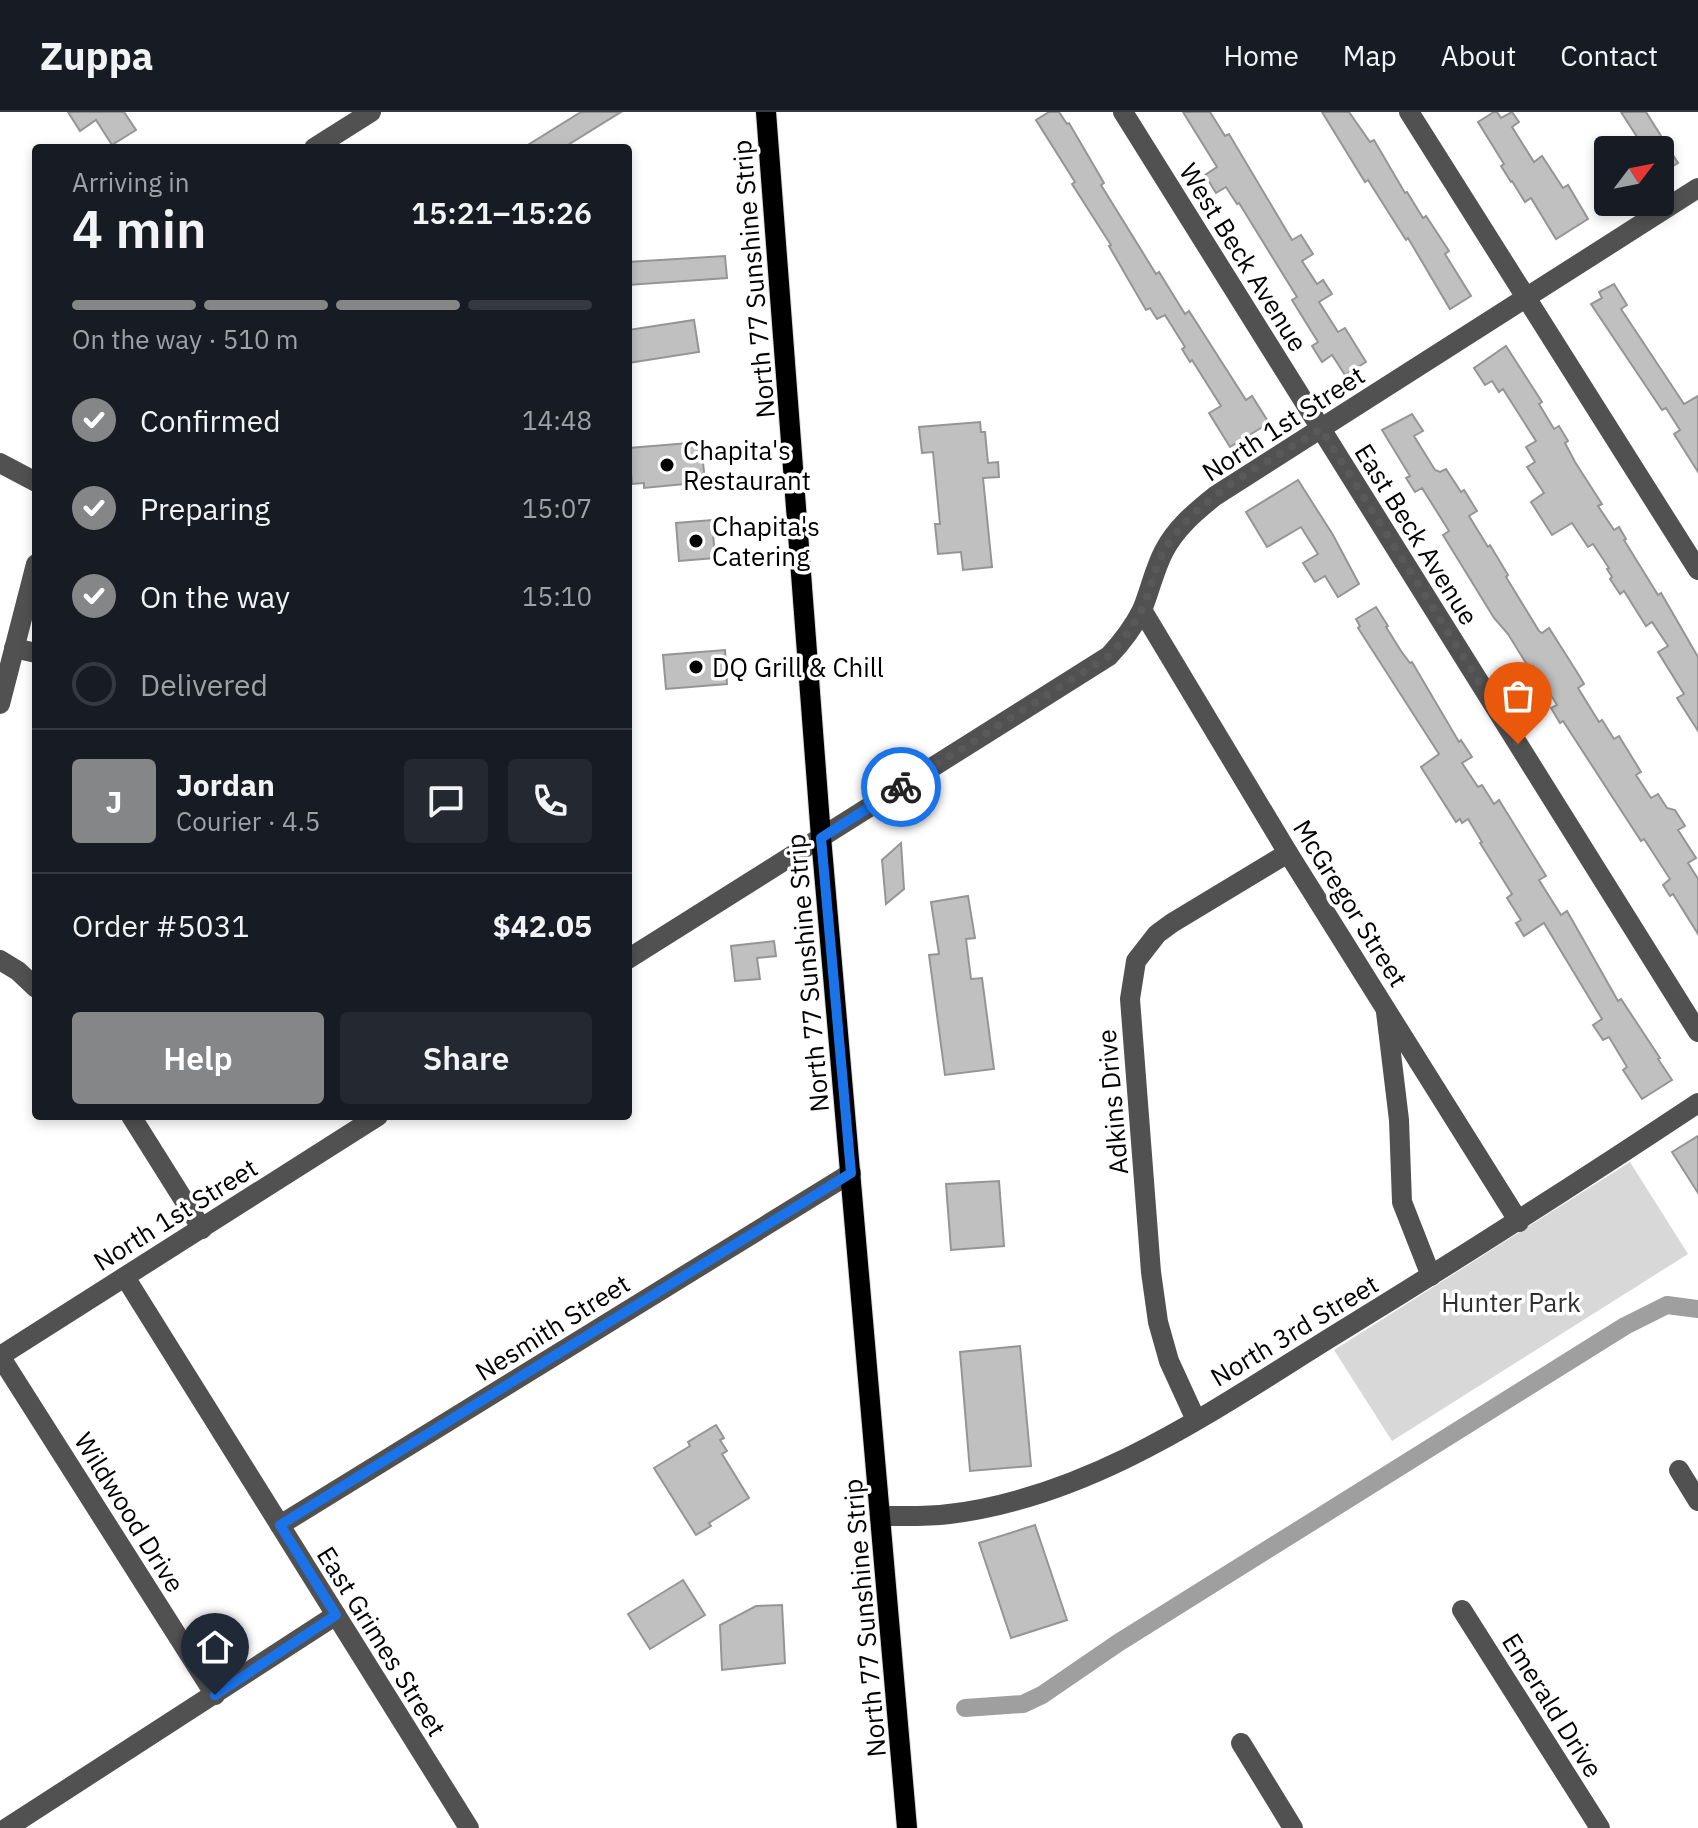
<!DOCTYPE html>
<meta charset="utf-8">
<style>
body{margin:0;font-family:"IBM Plex Sans",sans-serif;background:#242831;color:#f1f3f6;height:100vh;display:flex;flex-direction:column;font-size:30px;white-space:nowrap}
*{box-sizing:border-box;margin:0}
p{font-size:26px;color:#9ea1a6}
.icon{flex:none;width:44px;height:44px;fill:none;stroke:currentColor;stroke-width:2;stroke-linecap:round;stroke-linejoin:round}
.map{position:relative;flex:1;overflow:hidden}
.side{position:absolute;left:32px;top:32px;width:600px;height:976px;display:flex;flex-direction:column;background:#171b24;border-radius:8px;box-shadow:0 4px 12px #0003}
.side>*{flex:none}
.needle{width:52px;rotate:58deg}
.fabs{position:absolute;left:1594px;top:24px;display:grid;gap:16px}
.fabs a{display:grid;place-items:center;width:80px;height:80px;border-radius:8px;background:#171b24;box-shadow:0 4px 12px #0003;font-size:40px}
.pin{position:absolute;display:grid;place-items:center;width:68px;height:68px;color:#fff;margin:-82px -34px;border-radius:50% 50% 50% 0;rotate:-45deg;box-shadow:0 0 8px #0007}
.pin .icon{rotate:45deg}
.courier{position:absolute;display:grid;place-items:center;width:80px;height:80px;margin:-40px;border:6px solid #1a73e8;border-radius:50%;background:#fff;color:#222;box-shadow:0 2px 10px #0007}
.overview em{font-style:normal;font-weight:600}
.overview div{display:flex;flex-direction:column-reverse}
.overview{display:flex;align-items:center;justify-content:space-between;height:136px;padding:0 40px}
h1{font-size:52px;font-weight:600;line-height:60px}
.bar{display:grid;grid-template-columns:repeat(4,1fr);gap:12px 8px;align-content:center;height:96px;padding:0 40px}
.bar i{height:10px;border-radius:6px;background:#363941}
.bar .on{background:#858687}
.bar p{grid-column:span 4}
.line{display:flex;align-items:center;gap:20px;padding:0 40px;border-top:2px solid #363941}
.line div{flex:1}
.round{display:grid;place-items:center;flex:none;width:84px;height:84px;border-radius:8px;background:#242831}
ol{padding:0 40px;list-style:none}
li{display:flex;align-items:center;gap:24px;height:88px}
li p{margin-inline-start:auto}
li .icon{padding:8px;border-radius:50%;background:#858687;color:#fff;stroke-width:4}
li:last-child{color:#9ea1a6}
li i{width:44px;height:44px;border:4px solid #363941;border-radius:50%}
.action{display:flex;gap:16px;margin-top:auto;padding:16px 40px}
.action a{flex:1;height:92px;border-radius:8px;background:#858687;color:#fff;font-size:32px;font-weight:600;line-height:92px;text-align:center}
.action a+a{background:#242831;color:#f1f3f6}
header{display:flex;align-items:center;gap:48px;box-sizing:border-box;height:112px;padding:0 40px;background:#171b24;border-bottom:2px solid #363941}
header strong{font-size:38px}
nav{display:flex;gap:44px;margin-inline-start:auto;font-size:28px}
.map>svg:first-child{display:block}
</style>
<header>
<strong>Zuppa</strong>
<nav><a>Home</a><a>Map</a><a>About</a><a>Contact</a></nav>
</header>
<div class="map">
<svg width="1698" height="1716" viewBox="0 0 1698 1716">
<rect width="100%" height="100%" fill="#fff"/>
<!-- green -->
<polygon fill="#d8d8d8" points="1630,1050 1688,1142 1392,1329 1334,1238"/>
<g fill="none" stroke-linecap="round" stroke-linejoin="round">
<!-- canal -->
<polyline stroke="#9f9f9f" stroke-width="18" points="965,1596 1023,1592 1042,1583 1118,1531 1625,1214 1667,1193 1698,1197"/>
</g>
<!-- building -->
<g fill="#c0c0c0" stroke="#959595" stroke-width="2">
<polygon points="68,0 124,0 136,18 112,33 96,8 80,19"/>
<polygon points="581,0 621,0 563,36 523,36"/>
<polygon points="1049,0 1059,0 1067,12 1069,11 1104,71 1101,73 1156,162 1159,160 1185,202 1189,199 1246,288 1252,284 1269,311 1230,335 1209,301 1221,294 1192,248 1190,250 1182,237 1185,235 1165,203 1157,207 1150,196 1146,198 1109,134 1111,133 1072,72 1075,70 1036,8"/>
<polygon points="1183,0 1210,0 1225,24 1229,22 1292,128 1301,123 1313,142 1302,149 1317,172 1323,168 1332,182 1319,190 1338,220 1345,216 1366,250 1345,263 1332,243 1322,250 1312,234 1318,230 1292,188 1297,185 1239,91 1237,92 1226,75 1216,81 1205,63 1217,55"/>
<polygon points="1322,0 1349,0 1370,30 1374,28 1405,81 1407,80 1423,106 1426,104 1449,139 1445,142 1471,184 1450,197 1408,126 1406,128 1368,68 1365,70"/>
<polygon points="1494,0 1497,0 1501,6 1512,0 1519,10 1512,15 1534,50 1542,44 1563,76 1568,73 1588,107 1556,127 1531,86 1525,90 1512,69 1511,70 1501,54 1504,52 1478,10"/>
<polygon points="1621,0 1646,0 1678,51 1660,62 1660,38 1622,38 1639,28"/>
<polygon points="725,144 727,166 628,173 628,150"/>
<polygon points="1614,172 1627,193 1621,197 1684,292 1698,284 1698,360 1674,322 1680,318 1666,296 1662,298 1591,192 1602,186 1599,180"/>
<polygon points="694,208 699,240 628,251 628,218"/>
<polygon points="1506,234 1542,290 1539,292 1554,317 1559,314 1568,329 1565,331 1575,350 1602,392 1598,394 1614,418 1619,415 1626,427 1624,428 1658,483 1661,481 1698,545 1698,619 1677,586 1684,582 1658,540 1668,534 1652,510 1646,514 1624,479 1620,482 1610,467 1612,465 1607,457 1609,456 1593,432 1588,435 1572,411 1552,423 1531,390 1544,381 1527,355 1535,350 1526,335 1536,329 1503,277 1499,280 1492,269 1485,273 1474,256"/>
<polygon points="1412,302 1423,319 1414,324 1435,358 1440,360 1446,357 1461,380 1464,378 1477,399 1469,404 1488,435 1490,433 1508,463 1506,465 1539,519 1542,521 1549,516 1580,565 1584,572 1578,576 1599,610 1602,608 1614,627 1619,624 1641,660 1636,663 1651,686 1658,682 1667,696 1675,698 1685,714 1678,718 1696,746 1688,751 1698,767 1698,822 1673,782 1670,784 1663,773 1670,767 1650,736 1644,727 1641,729 1563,609 1560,611 1551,596 1557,593 1533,554 1529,556 1508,522 1494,506 1443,423 1449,419 1422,376 1415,380 1406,366 1410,364 1382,318"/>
<polygon points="980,310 981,320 985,320 988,351 998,350 999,365 983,366 992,455 963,458 961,440 938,442 935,412 940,412 933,340 922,341 919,315"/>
<polygon points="701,330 705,370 644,376 644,371 632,372 629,336"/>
<polygon points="1298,368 1333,423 1359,472 1338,485 1325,464 1315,470 1303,451 1318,442 1301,415 1267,435 1246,400"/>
<polygon points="712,408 715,446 679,449 676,411"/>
<polygon points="1376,495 1388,514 1386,515 1401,539 1410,551 1412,550 1459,630 1461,628 1472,645 1462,651 1478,675 1482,673 1494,692 1499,688 1546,764 1539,768 1561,803 1567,799 1618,889 1621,887 1660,946 1658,947 1672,968 1642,987 1623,958 1627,955 1609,925 1603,928 1593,913 1602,907 1544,811 1524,824 1516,811 1521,808 1507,786 1512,782 1480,731 1482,730 1468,707 1462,711 1460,707 1456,710 1421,655 1439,642 1358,516 1360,514 1356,507"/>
<polygon points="725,538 727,572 666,577 663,543"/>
<polygon points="901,731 904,777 886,792 882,748"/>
<polygon points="968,784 975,826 966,827 971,867 982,866 994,957 945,963 929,843 939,842 931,790"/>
<polygon points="774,829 776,844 757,846 760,867 735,869 731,834"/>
<polygon points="1698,1024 1698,1081 1672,1040"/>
<polygon points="999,1069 1004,1134 951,1138 946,1072"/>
<polygon points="1020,1234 1031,1354 970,1359 960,1240"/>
<polygon points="716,1313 724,1326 720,1328 727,1339 722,1342 749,1386 709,1411 711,1414 696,1423 654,1356 690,1334 688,1330"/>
<polygon points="1035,1413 1067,1508 1011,1526 979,1431"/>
<polygon points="683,1468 705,1503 650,1537 628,1502"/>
<polygon points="782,1493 785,1551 722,1558 720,1513 756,1494"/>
</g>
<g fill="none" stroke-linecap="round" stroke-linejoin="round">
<defs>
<path id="major" d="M766,0C786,241 802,483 821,725C847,1055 881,1385 907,1716"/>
</defs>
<!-- major casing -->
<use href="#major" stroke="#dbdbdb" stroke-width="22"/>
<!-- minor -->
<g stroke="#515151" stroke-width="20">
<polyline points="1123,0 1698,920"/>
<polyline points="1409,0 1698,458"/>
<polyline points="314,36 371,0"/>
<polyline points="0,351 36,370"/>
<polyline points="1142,498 1288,741 1519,1110"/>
<polyline points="14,536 36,541"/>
<polyline points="0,592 36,452"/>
<path d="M628,847L1109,544C1122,530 1133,516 1142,498C1150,479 1154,458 1164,439C1176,416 1195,400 1215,384L1698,76"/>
<polyline points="0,848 18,859 36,876"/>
<polyline points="1386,900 1399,1008 1402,1090 1431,1164"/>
<polyline points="131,1004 202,1117"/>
<polyline points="125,1165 469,1716"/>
<polyline points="0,1244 378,1004"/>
<polyline points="0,1244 215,1583"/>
<polyline points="1196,1308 1169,1249 1158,1210 1151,1160 1130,887 1136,849 1157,822 1172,811 1288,741"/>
<polyline points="1679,1358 1698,1389"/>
<path d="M882,1404C904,1404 927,1405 949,1402C1097,1384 1222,1292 1346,1216C1465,1143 1582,1068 1698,991"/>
<polyline points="280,1413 851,1061"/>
<polyline points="1462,1498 1600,1716"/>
<polyline points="1241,1631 1293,1716"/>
<polyline points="7,1716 336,1503"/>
</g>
<!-- major -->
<use href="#major" stroke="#000" stroke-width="20"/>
</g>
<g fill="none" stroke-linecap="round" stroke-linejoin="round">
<!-- done -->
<path stroke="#595959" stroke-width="8" stroke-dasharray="0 14.4" d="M901,675L1109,544C1121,530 1133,516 1141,499C1151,479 1154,455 1166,436C1198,382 1269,350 1321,317L1518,632"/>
<!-- route -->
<polyline stroke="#1a73e8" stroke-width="10" points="215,1583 336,1503 280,1413 851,1061 821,726 901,675"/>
</g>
<!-- markers -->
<g fill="#000" stroke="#fff" stroke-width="3">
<circle cx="667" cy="353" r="8"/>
<circle cx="696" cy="429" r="8"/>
<circle cx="696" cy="555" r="8"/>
</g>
<g text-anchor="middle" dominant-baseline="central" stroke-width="7" stroke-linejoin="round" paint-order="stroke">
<!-- street labels -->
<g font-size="26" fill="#000" stroke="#fff">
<text transform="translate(1244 145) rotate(58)">West Beck Avenue</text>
<text transform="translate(753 167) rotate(-95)">North 77 Sunshine Strip</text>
<text transform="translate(1283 311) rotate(-33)">North 1st Street</text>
<text transform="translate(1417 422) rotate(58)">East Beck Avenue</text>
<text transform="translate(1351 791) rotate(58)">McGregor Street</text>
<text transform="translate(807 861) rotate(-95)">North 77 Sunshine Strip</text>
<text transform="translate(1112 990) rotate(-95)">Adkins Drive</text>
<text transform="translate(175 1102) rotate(-32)">North 1st Street</text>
<text transform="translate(552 1215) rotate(-32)">Nesmith Street</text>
<text transform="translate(1294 1218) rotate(-31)">North 3rd Street</text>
<text transform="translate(130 1400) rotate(58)">Wildwood Drive</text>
<text transform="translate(864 1506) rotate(-95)">North 77 Sunshine Strip</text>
<text transform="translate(382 1529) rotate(58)">East Grimes Street</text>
<text transform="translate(1553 1593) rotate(58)">Emerald Drive</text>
</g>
<!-- poi labels -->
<g font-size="26" fill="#000" stroke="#fff" text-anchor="start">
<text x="683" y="338">Chapita's<tspan x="683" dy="30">Restaurant</tspan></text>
<text x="712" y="414">Chapita's<tspan x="712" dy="30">Catering</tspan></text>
<text x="712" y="555">DQ Grill &amp; Chill</text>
</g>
<!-- park labels -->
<g font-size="26" fill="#2f2f2f" stroke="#fff">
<text x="1511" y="1190">Hunter Park</text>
</g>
</g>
</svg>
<div class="fabs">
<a><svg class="needle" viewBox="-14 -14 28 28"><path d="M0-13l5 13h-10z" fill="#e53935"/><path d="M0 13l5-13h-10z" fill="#9ea1a6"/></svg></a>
</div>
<div class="pin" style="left:1518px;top:632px;background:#ea580c"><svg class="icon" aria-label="bag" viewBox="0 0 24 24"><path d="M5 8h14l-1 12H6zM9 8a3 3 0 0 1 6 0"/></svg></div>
<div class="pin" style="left:215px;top:1583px;background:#1f2937"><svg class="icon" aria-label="home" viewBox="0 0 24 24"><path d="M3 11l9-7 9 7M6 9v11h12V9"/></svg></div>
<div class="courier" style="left:901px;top:675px"><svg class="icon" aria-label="bike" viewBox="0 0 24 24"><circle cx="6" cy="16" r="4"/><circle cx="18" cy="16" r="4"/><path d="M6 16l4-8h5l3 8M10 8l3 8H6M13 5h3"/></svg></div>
<section class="side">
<div class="overview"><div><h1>4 min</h1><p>Arriving in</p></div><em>15:21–15:26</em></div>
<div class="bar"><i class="on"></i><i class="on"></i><i class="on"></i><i></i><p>On the way · 510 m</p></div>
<ol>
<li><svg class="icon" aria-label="check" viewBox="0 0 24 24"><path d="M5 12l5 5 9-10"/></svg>Confirmed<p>14:48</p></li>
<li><svg class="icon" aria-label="check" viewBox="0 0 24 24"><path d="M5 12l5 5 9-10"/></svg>Preparing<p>15:07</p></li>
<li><svg class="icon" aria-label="check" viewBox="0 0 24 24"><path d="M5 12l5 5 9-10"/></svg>On the way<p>15:10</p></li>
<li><i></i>Delivered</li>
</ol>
<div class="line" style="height:144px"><b class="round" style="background:#858687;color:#fff">J</b><div><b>Jordan</b><p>Courier · 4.5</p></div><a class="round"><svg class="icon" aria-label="chat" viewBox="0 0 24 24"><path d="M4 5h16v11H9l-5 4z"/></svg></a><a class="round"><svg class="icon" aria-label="phone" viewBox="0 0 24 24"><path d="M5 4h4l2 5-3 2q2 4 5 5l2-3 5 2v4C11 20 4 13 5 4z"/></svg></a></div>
<div class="line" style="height:104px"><div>Order #5031</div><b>$42.05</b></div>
<div class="action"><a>Help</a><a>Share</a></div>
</section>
</div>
